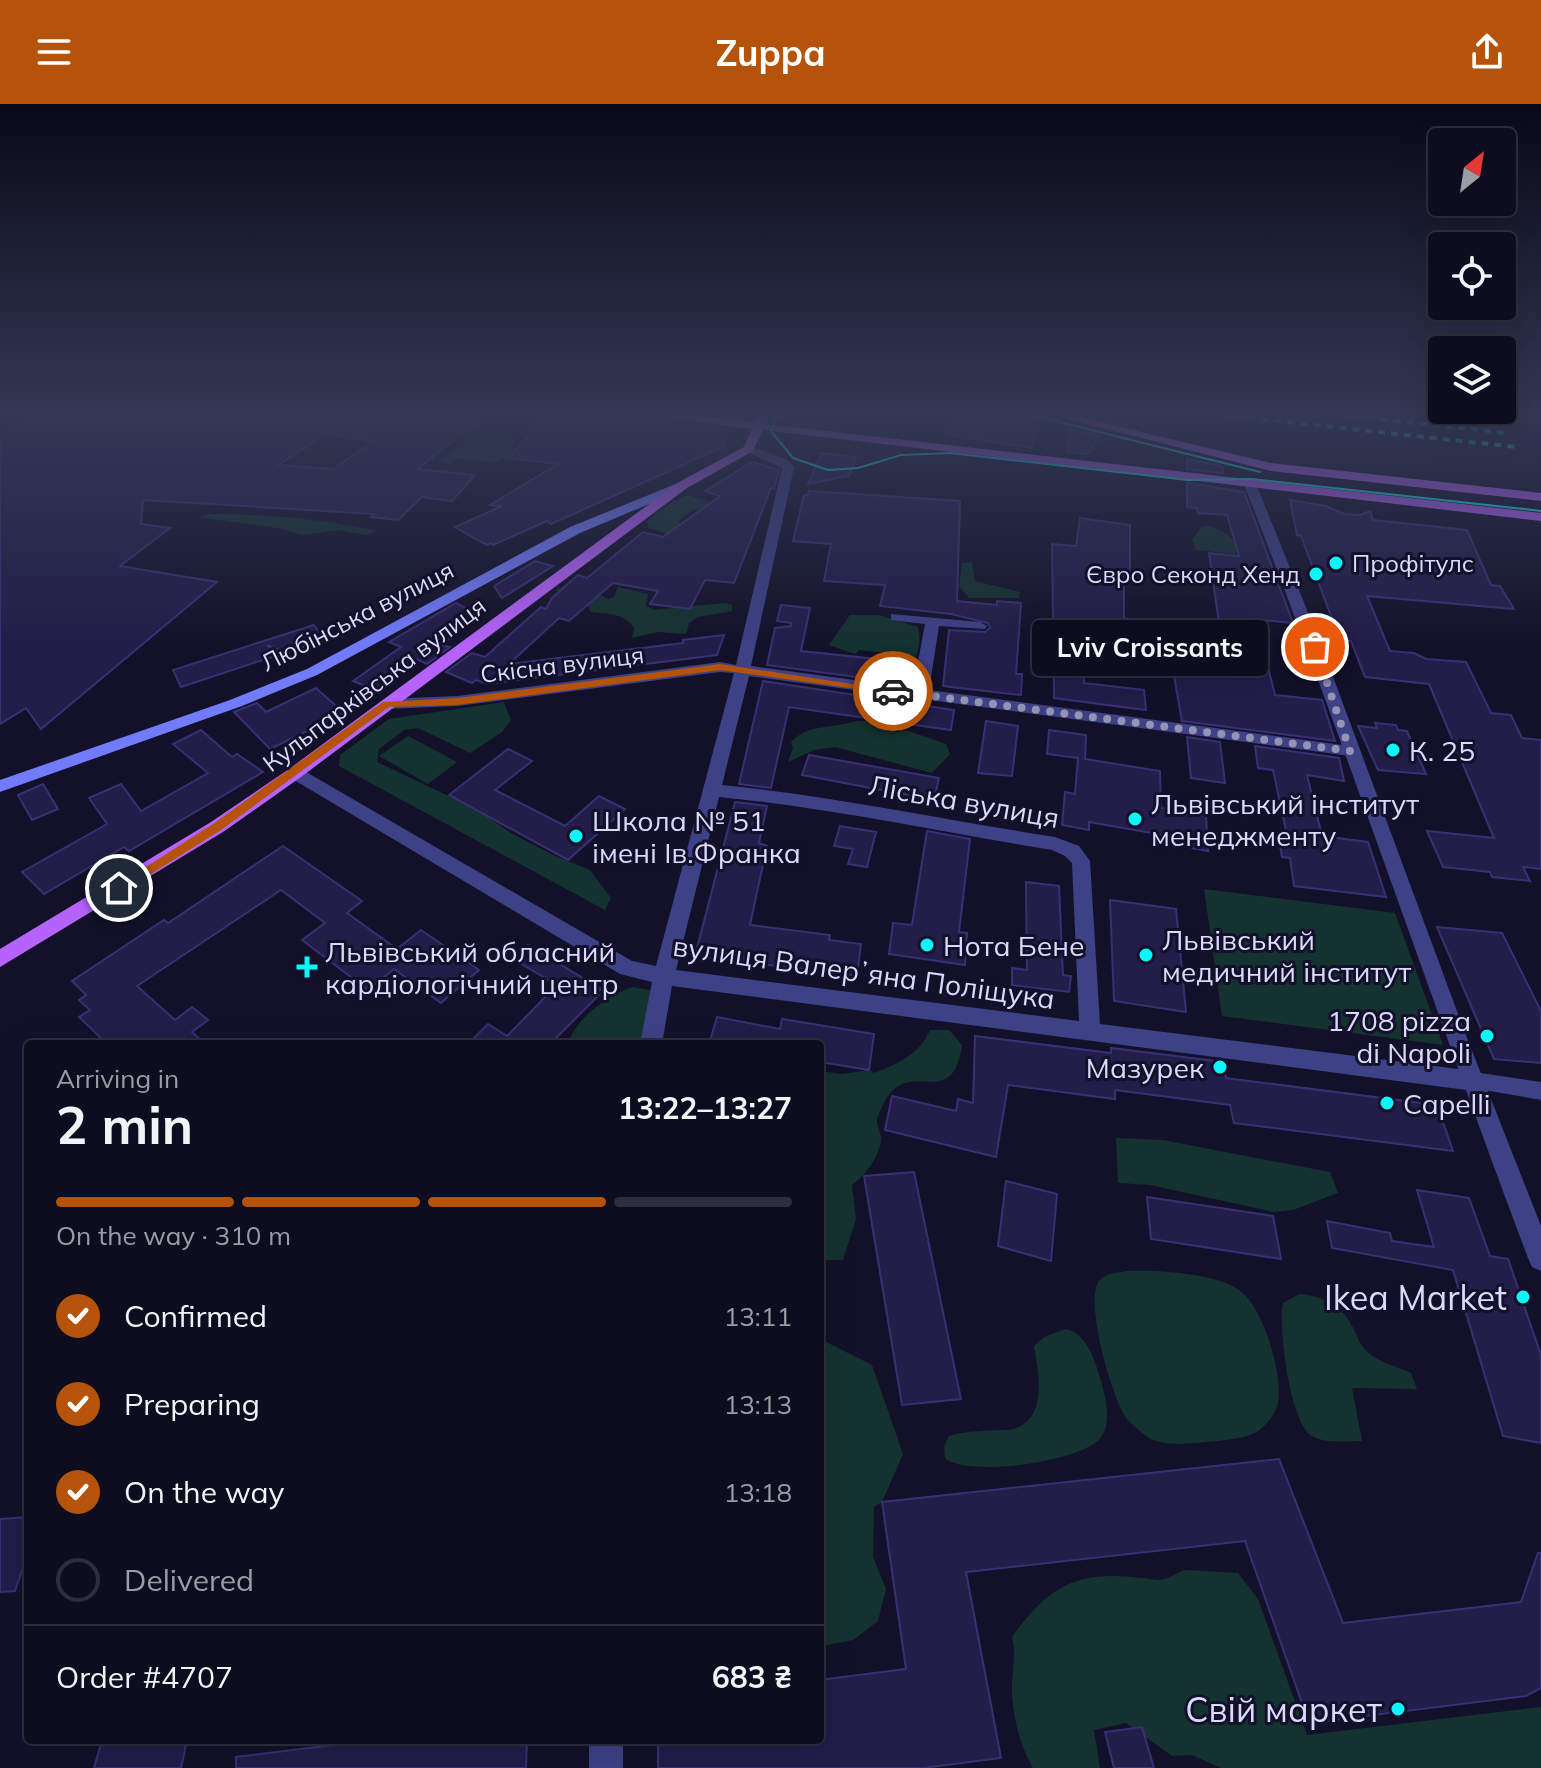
<!DOCTYPE html>
<meta charset="utf-8">
<style>
body{margin:0;font-family:Mulish,sans-serif;background:#1c1b2c;color:#f1f3f6;height:100vh;display:flex;flex-direction:column;font-size:30px;white-space:nowrap}
*{box-sizing:border-box;margin:0}
p{font-size:26px;color:#9b9ca4}
.icon{flex:none;width:44px;height:44px;fill:none;stroke:currentColor;stroke-width:2;stroke-linecap:round;stroke-linejoin:round}
.map{position:relative;flex:1;overflow:hidden}
.sheet{position:absolute;left:24px;top:936px;width:800px;height:704px;display:flex;flex-direction:column;background:#0e0d1f;border-radius:8px;box-shadow:0 8px 32px #0002,0 0 0 2px #2e2d3d}
.sheet>*{flex:none}
.needle{width:52px;rotate:30deg}
.controls{position:absolute;left:1428px;top:24px;display:grid;gap:16px}
.controls a{display:grid;place-items:center;width:88px;height:88px;border-radius:8px;background:#0e0d1f;box-shadow:0 8px 32px #0002,0 0 0 2px #2e2d3d;font-size:40px}
.pin{position:absolute;display:grid;place-items:center;width:68px;height:68px;color:#fff;margin:-34px;border:4px solid #fff;border-radius:50%;box-shadow:0 2px 8px #0007}
.courier{position:absolute;display:grid;place-items:center;width:80px;height:80px;margin:-40px;border:6px solid #b45309;border-radius:50%;background:#fff;color:#222;box-shadow:0 2px 10px #0007}
.bubble{position:absolute;height:56px;border-radius:8px;background:#0e0d1f;box-shadow:0 8px 32px #0002,0 0 0 2px #2e2d3d;font-size:26px;font-weight:700;line-height:56px;text-align:center}
.head em{font-style:normal;font-weight:700}
.head div{display:flex;flex-direction:column-reverse}
.head{display:flex;align-items:center;justify-content:space-between;height:136px;padding:0 32px}
h1{font-size:52px;font-weight:700;line-height:60px}
.bar{display:grid;grid-template-columns:repeat(4,1fr);gap:12px 8px;align-content:center;height:96px;padding:0 32px}
.bar i{height:10px;border-radius:6px;background:#2e2d3d}
.bar .selected{background:#b45309}
.bar p{grid-column:span 4}
.line{display:flex;align-items:center;gap:20px;padding:0 32px;border-top:2px solid #2e2d3d}
.line div{flex:1}
ol{padding:0 32px;list-style:none}
li{display:flex;align-items:center;gap:24px;height:88px}
li p{margin-inline-start:auto}
li .icon{padding:8px;border-radius:50%;background:#b45309;color:#fff;stroke-width:4}
li:last-child{color:#9b9ca4}
li i{width:44px;height:44px;border:4px solid #2e2d3d;border-radius:50%}
header{display:flex;justify-content:space-between;align-items:center;height:104px;padding:0 32px;background:#b45309;color:#fff;font-size:36px;font-weight:700}
.map>svg:first-child{display:block}
</style>
<header><svg class="icon" aria-label="menu" viewBox="0 0 24 24"><path d="M4 6h16M4 12h16M4 18h16"/></svg>Zuppa<svg class="icon" aria-label="share" viewBox="0 0 24 24"><path d="M12 15V3M7 8l5-5 5 5M5 13v7h14v-7"/></svg></header>
<div class="map">
<svg width="1541" height="1664" viewBox="0 0 1541 1664">
<rect width="100%" height="100%" fill="#131129"/>
<!-- green -->
<g fill="#14322f">
<polygon points="477,331 515,337 509,352 495,359 458,354 450,360 438,358"/>
<path d="M688,391L713,399L712,403C698,402 687,408 678,418L691,423L671,431L649,424L647,418C655,409 677,393 688,391Z"/>
<path d="M209,410C265,410 321,415 376,427L367,431L338,426L302,431L279,424L197,413Z"/>
<path d="M1207,422C1222,425 1238,434 1236,450L1196,446L1192,436L1201,423Z"/>
<polygon points="962,459 972,459 975,477 1020,488 1019,494 969,494 959,482"/>
<path d="M567,482L597,489L608,495L614,493L618,483L648,490L646,502L654,506L724,499L732,501V507L698,513L689,519L687,528L684,530L658,528L632,534L634,524C626,510 606,509 591,508L586,498L555,486Z"/>
<path d="M850,511H879L918,523C921,536 920,549 912,559L897,550L859,546L855,550L829,541Z"/>
<polygon points="504,598 511,616 502,628 470,649 418,624 404,626 379,645 377,658 478,706 511,729 555,752 590,766 611,794 605,806 339,662 340,651 389,615"/>
<path d="M856,617H870L897,628L903,625L946,640L950,650L932,669L835,643L814,646L788,658L793,644L791,638C809,619 833,625 856,617Z"/>
<polygon points="408,632 457,658 428,680 379,652"/>
<polygon points="1204,785 1395,809 1443,941 1222,912"/>
<path d="M632,883L650,886L649,940H568C575,915 608,891 632,883Z"/>
<path d="M930,926H949L962,941C954,1003 916,961 891,988C886,994 878,1009 877,1016C877,1022 881,1029 881,1035C880,1051 865,1072 852,1081L856,1115L843,1156H825L820,1174V967L842,970L869,966L874,969C898,960 920,950 930,926Z"/>
<polygon points="1116,1034 1163,1036 1330,1068 1338,1089 1293,1106 1274,1108 1150,1081 1118,1079"/>
<path d="M1127,1167C1156,1166 1215,1169 1239,1186C1264,1203 1285,1275 1277,1303C1275,1309 1268,1319 1263,1323C1252,1334 1232,1335 1218,1337C1197,1338 1171,1344 1151,1335C1144,1331 1133,1322 1128,1316C1112,1297 1084,1196 1099,1177C1105,1169 1117,1169 1127,1167Z"/>
<path d="M1299,1190C1319,1191 1341,1201 1351,1220C1358,1231 1359,1243 1371,1251C1382,1259 1398,1263 1411,1269L1417,1285L1352,1284L1362,1337C1347,1337 1325,1340 1312,1332C1290,1319 1278,1223 1283,1199Z"/>
<path d="M1066,1225C1082,1228 1091,1246 1096,1261C1102,1280 1114,1314 1102,1332C1086,1358 966,1374 945,1354L944,1342L949,1332C968,1326 987,1327 1006,1326C1049,1322 1039,1270 1034,1242L1044,1233Z"/>
<polygon points="820,1235 872,1261 903,1350 882,1398 874,1403 873,1453 886,1485 878,1517 853,1536 823,1542 820,1542"/>
<path d="M1184,1466L1238,1469L1258,1495L1307,1631L1541,1603V1664H1221L1192,1651L1172,1652L1126,1619L1094,1626L1100,1664H1033C1020,1641 1014,1617 1012,1590C1011,1570 1017,1553 1012,1533C1045,1487 1072,1467 1132,1473C1161,1475 1156,1481 1184,1466Z"/>
</g>
<!-- building -->
<g fill="#221d49" stroke="#373075" stroke-width="2" fill-rule="evenodd">
<path d="M44,311H345L411,320L423,311H485L418,365L475,371L452,397L422,393L398,416L371,413L374,410L143,396L141,420L170,424L120,462L217,478L41,625L26,604L0,620V337ZM326,330L374,337L333,365L278,361Z"/>
<polygon points="574,311 716,326 725,342 551,420 547,417 493,441 491,439 487,441 455,423 502,402 490,401 558,360 507,354 542,318 562,320"/>
<polygon points="964,311 1020,311 1036,315 1032,344 950,331 955,314 964,316"/>
<polygon points="1070,324 1100,332 1088,350 1067,348"/>
<polygon points="821,349 856,353 849,372 808,380"/>
<polygon points="1187,355 1222,362 1223,369 1187,365"/>
<polygon points="752,358 779,366 774,384 771,384 734,479 705,476 690,505 650,500 658,487 613,479 569,517 559,514 509,560 683,539 683,536 724,531 717,551 487,580 476,576 472,579 446,568 472,549 485,553 541,503 546,505 552,494 578,471 587,474 643,428 663,433 720,392 705,387"/>
<polygon points="1187,379 1244,388 1293,519 1252,515 1262,555 1266,555 1275,591 1322,596 1335,637 1182,617 1165,521 1220,526 1209,449 1239,452 1227,411 1198,409 1197,404 1187,403"/>
<polygon points="809,387 960,397 957,497 997,501 997,497 1021,499 1016,570 1022,570 1021,591 943,582 949,526 985,528 990,524 988,519 951,510 880,502 885,481 824,477 831,440 793,437 804,391 808,391"/>
<polygon points="1290,396 1326,402 1344,410 1360,411 1370,407 1373,416 1467,426 1491,481 1500,482 1514,505 1367,492 1390,547 1414,549 1426,555 1466,558 1491,609 1511,611 1522,634 1541,636 1541,765 1523,763 1530,777 1492,773 1490,768 1443,763 1427,727 1494,734 1429,580 1365,573 1351,537 1340,536 1301,432 1297,431"/>
<polygon points="1080,414 1130,421 1130,469 1124,469 1124,514 1130,515 1132,533 1081,528 1084,579 1144,586 1146,606 1054,594 1052,440 1076,442"/>
<polygon points="535,457 553,462 502,494 494,482"/>
<polygon points="456,499 478,510 447,530 453,532 441,541 450,543 427,560 417,555 375,586 353,577 401,543 389,538"/>
<polygon points="781,501 810,504 801,547 896,557 892,578 767,561 775,524 791,522 791,519 777,517"/>
<polygon points="314,521 325,536 286,549 267,541 278,551 181,583 173,566"/>
<polygon points="763,577 954,606 951,626 789,603 771,684 739,680"/>
<polygon points="316,584 344,609 270,645 234,608 257,599 266,608"/>
<polygon points="986,617 1018,622 1012,672 978,669"/>
<polygon points="1375,619 1396,621 1398,626 1407,627 1426,670 1378,666 1358,622 1377,624"/>
<polygon points="201,626 232,653 237,650 263,668 129,747 124,743 44,790 22,768 107,720 89,694 121,680 141,707 208,669 173,640"/>
<polygon points="1049,626 1086,631 1085,655 1160,667 1161,704 1206,712 1208,747 1180,742 1180,734 1089,718 1089,726 1062,721 1065,688 1075,690 1078,654 1047,650"/>
<polygon points="1187,633 1220,638 1225,679 1191,674"/>
<polygon points="1255,642 1339,654 1344,677 1307,671 1322,732 1368,738 1386,793 1294,782 1290,754 1282,753 1278,730 1287,731 1273,666 1258,664"/>
<polygon points="508,645 532,657 495,686 565,722 599,692 625,705 568,756 449,691"/>
<polygon points="809,651 939,674 934,696 802,671"/>
<polygon points="43,680 58,705 32,716 18,691"/>
<polygon points="735,698 767,702 759,739 767,742 750,821 830,831 829,836 861,840 857,872 695,852"/>
<polygon points="840,722 876,728 867,763 848,760 853,745 834,742"/>
<polygon points="927,727 970,735 959,828 967,829 965,861 889,850 893,819 912,821"/>
<polygon points="283,742 362,797 347,809 397,845 421,826 479,866 441,899 394,865 368,886 302,836 325,819 281,786 137,882 175,916 192,903 208,916 192,928 205,940 107,940 79,913 90,906 79,896 86,891 72,877 164,816 168,819"/>
<polygon points="1026,778 1059,782 1063,871 1071,872 1069,888 1012,881 1012,864 1027,866"/>
<polygon points="1110,796 1176,805 1186,908 1114,897"/>
<polygon points="1437,823 1502,829 1541,907 1541,959 1494,955"/>
<polygon points="528,841 601,885 596,890 599,891 550,940 468,940 488,920 507,932 557,881 513,855"/>
<polygon points="717,913 780,925 782,915 874,930 869,966 820,958 820,940 709,940"/>
<polygon points="975,932 1111,949 1111,944 1223,958 1226,974 1437,1001 1453,1047 1234,1019 1230,1001 1115,986 1115,995 1008,981 996,1053 885,1026 892,992 956,1007 958,995 973,999"/>
<polygon points="914,1068 961,1295 902,1301 864,1072"/>
<polygon points="1006,1077 1057,1090 1051,1157 998,1142"/>
<polygon points="1417,1086 1469,1094 1490,1152 1508,1155 1541,1251 1541,1339 1503,1332 1453,1166 1332,1144 1327,1117 1390,1129 1392,1137 1434,1143"/>
<polygon points="1147,1093 1273,1112 1281,1155 1151,1135"/>
<polygon points="1279,1355 1343,1519 1521,1498 1538,1449 1541,1449 1541,1584 1526,1592 1309,1619 1245,1437 966,1468 1001,1654 923,1664 658,1664 658,1636 820,1636 820,1576 906,1565 882,1398"/>
<polygon points="28,1413 28,1449 15,1487 0,1488 0,1415"/>
<polygon points="1142,1623 1154,1664 1114,1664 1105,1628"/>
<polygon points="102,1636 187,1636 181,1664 94,1664"/>
<polygon points="374,1636 527,1636 526,1664 236,1664 236,1653"/>
</g>
<g fill="none" stroke-linecap="round" stroke-linejoin="round">
<!-- pedestrian -->
<polygon fill="#3d4186" fill-rule="evenodd" points="1474,968 1541,978 1541,996 1467,983 1464,977 1467,971"/>
<!-- minor -->
<g fill="#3d4186" fill-rule="evenodd">
<path d="M749,342L786,355L794,363L751,562L913,584L925,520L891,516V510L980,518L987,522L985,525L939,522L929,586L1350,642L1358,647L1350,652L749,572L722,681C834,692 944,716 1055,733L1079,742L1090,757L1100,920L1474,967L1482,970L1485,977L1482,984L1474,987L672,882L662,940H640L652,878L620,870L289,673L286,669L289,665H301L632,857L656,862L734,569L720,568L457,602L386,605L378,600L386,595L457,592L720,558L736,561L782,364L745,347L743,345ZM719,693C831,704 941,728 1052,746L1065,752L1072,759L1079,917L676,866Z"/>
<rect x="589" y="1636" width="34" height="28"/>
</g>
<!-- tertiary -->
<path fill="#3d4186" fill-rule="evenodd" d="M1250,376L1256,380L1322,543L1467,934L1541,1122V1167L1532,1163L1528,1154C1431,897 1344,636 1244,380Z"/>
<!-- secondary -->
<polygon fill="#727bfc" fill-rule="evenodd" points="683,377 689,381 687,384 580,429 317,571 242,602 0,688 0,676 230,596 307,565 570,423"/>
<!-- primary -->
<g fill="#b563fc" fill-rule="evenodd">
<polygon points="657,311 692,311 755,318 758,311 769,311 766,320 1541,409 1541,417 763,326 753,347 687,384 301,673 223,728 0,863 0,845 211,718 289,665 679,378 744,343 752,325"/>
<polygon points="1052,311 1071,311 1271,359 1541,389 1541,397 1271,367"/>
</g>
<!-- tram -->
<g stroke="#0af7fa" stroke-width="2">
<polyline points="777,311 771,327 793,354 828,366 858,364 901,351 950,349 1188,376 1252,375 1541,407"/>
<polyline points="1031,311 1260,368"/>
</g>
<!-- rail -->
<g stroke="#0af7fa" stroke-width="4" stroke-dasharray="7 6" stroke-linecap="butt">
<polyline points="1223,311 1517,343"/>
<polyline points="1342,311 1507,329"/>
<polyline points="1466,312 1502,316"/>
</g>
</g>
<!-- sky -->
<linearGradient id="sky" x2="0" y2="1"><stop stop-color="#0a0917"/><stop offset="0.57" stop-color="#333854"/><stop offset="1" stop-color="#333854" stop-opacity="0"/></linearGradient>
<rect width="1541" height="544" fill="url(#sky)"/>
<!-- route -->
<polygon fill="#b45309" points="720,560 898,587 893,590 720,566 457,601 389,603 221,726 124,787 119,788 113,784 213,720 383,598 457,594"/>
<g fill="none" stroke-linecap="round" stroke-linejoin="round">
<!-- done -->
<polyline stroke="#9493b3" stroke-width="8" stroke-dasharray="0 14.4" points="893,587 1350,647 1315,543"/>
</g>
<!-- markers -->
<g fill="#0af7fa" stroke="#131129" stroke-width="3">
<circle cx="1336" cy="459" r="8"/>
<circle cx="1316" cy="470" r="8"/>
<circle cx="1393" cy="646" r="8"/>
<circle cx="1135" cy="715" r="8"/>
<circle cx="576" cy="732" r="8"/>
<circle cx="927" cy="841" r="8"/>
<circle cx="1146" cy="851" r="8"/>
<path d="M303 851h8v8h8v8h-8v8h-8v-8h-8v-8h8z"/>
<circle cx="1487" cy="932" r="8"/>
<circle cx="1220" cy="963" r="8"/>
<circle cx="1387" cy="999" r="8"/>
<circle cx="1523" cy="1193" r="8"/>
<circle cx="1398" cy="1605" r="8"/>
</g>
<g text-anchor="middle" dominant-baseline="central" stroke-width="6" stroke-linejoin="round" paint-order="stroke">
<!-- far-poi labels -->
<g font-size="24" fill="#dad9fe" stroke="#131129" text-anchor="start">
<text x="1352" y="459">Профітулс</text>
<text x="1300" y="470" text-anchor="end">Євро Секонд Хенд</text>
</g>
<!-- far-street labels -->
<g font-size="24" fill="#dad9fe" stroke="#131129">
<text transform="translate(357 512) rotate(-27)">Любінська вулиця</text>
<text transform="translate(562 560) rotate(-7)">Скісна вулиця</text>
<text transform="translate(374 580) rotate(-37)">Кульпарківська вулиця</text>
</g>
<!-- poi labels -->
<g font-size="28" fill="#dad9fe" stroke="#131129" text-anchor="start">
<text x="1409" y="646">К. 25</text>
<text x="1151" y="699">Львівський інститут<tspan x="1151" dy="32">менеджменту</tspan></text>
<text x="592" y="716">Школа № 51<tspan x="592" dy="32">імені Ів.Франка</tspan></text>
<text x="1162" y="835">Львівський<tspan x="1162" dy="32">медичний інститут</tspan></text>
<text x="943" y="841">Нота Бене</text>
<text x="325" y="847">Львівський обласний<tspan x="325" dy="32">кардіологічний центр</tspan></text>
<text x="1471" y="916" text-anchor="end">1708 pizza<tspan x="1471" dy="32">di Napoli</tspan></text>
<text x="1204" y="963" text-anchor="end">Мазурек</text>
<text x="1403" y="999">Capelli</text>
</g>
<!-- street labels -->
<g font-size="28" fill="#dad9fe" stroke="#131129">
<text transform="translate(964 697) rotate(10)">Ліська вулиця</text>
<text transform="translate(864 868) rotate(8)">вулиця Валерʼяна Поліщука</text>
</g>
<!-- near-poi labels -->
<g font-size="34" fill="#dad9fe" stroke="#131129" text-anchor="end">
<text x="1507" y="1193">Ikea Market</text>
<text x="1382" y="1605">Свій маркет</text>
</g>
</g>
</svg>
<div class="controls">
<a><svg class="needle" viewBox="-14 -14 28 28"><path d="M0-13l5 13h-10z" fill="#e53935"/><path d="M0 13l5-13h-10z" fill="#9b9ca4"/></svg></a>
<a><svg class="icon" aria-label="locate" viewBox="0 0 24 24"><circle cx="12" cy="12" r="6"/><path d="M12 2v4M12 18v4M2 12h4M18 12h4"/></svg></a>
<a><svg class="icon" aria-label="layers" viewBox="0 0 24 24"><path d="M12 4l9 5-9 5-9-5zM3 14l9 5 9-5"/></svg></a>
</div>
<div class="pin" style="left:1315px;top:543px;background:#ea580c"><svg class="icon" aria-label="bag" viewBox="0 0 24 24"><path d="M5 8h14l-1 12H6zM9 8a3 3 0 0 1 6 0"/></svg></div>
<div class="pin" style="left:119px;top:784px;background:#1f2937"><svg class="icon" aria-label="home" viewBox="0 0 24 24"><path d="M3 11l9-7 9 7M6 9v11h12V9"/></svg></div>
<div class="courier" style="left:893px;top:587px"><svg class="icon" aria-label="car" viewBox="0 0 24 24"><path d="M5 17H2v-5l4-1 3-4h7l3 4 3 1v5h-3M9 17h6M6 11h13"/><circle cx="7" cy="17" r="2"/><circle cx="17" cy="17" r="2"/></svg></div>
<div class="bubble" style="left:1032px;top:516px;width:236px">Lviv Croissants</div>
<section class="sheet">
<div class="head"><div><h1>2 min</h1><p>Arriving in</p></div><em>13:22–13:27</em></div>
<div class="bar"><i class="selected"></i><i class="selected"></i><i class="selected"></i><i></i><p>On the way · 310 m</p></div>
<ol>
<li><svg class="icon" aria-label="check" viewBox="0 0 24 24"><path d="M5 12l5 5 9-10"/></svg>Confirmed<p>13:11</p></li>
<li><svg class="icon" aria-label="check" viewBox="0 0 24 24"><path d="M5 12l5 5 9-10"/></svg>Preparing<p>13:13</p></li>
<li><svg class="icon" aria-label="check" viewBox="0 0 24 24"><path d="M5 12l5 5 9-10"/></svg>On the way<p>13:18</p></li>
<li><i></i>Delivered</li>
</ol>
<div class="line" style="height:104px"><div>Order #4707</div><b>683 ₴</b></div>
</section>
</div>
